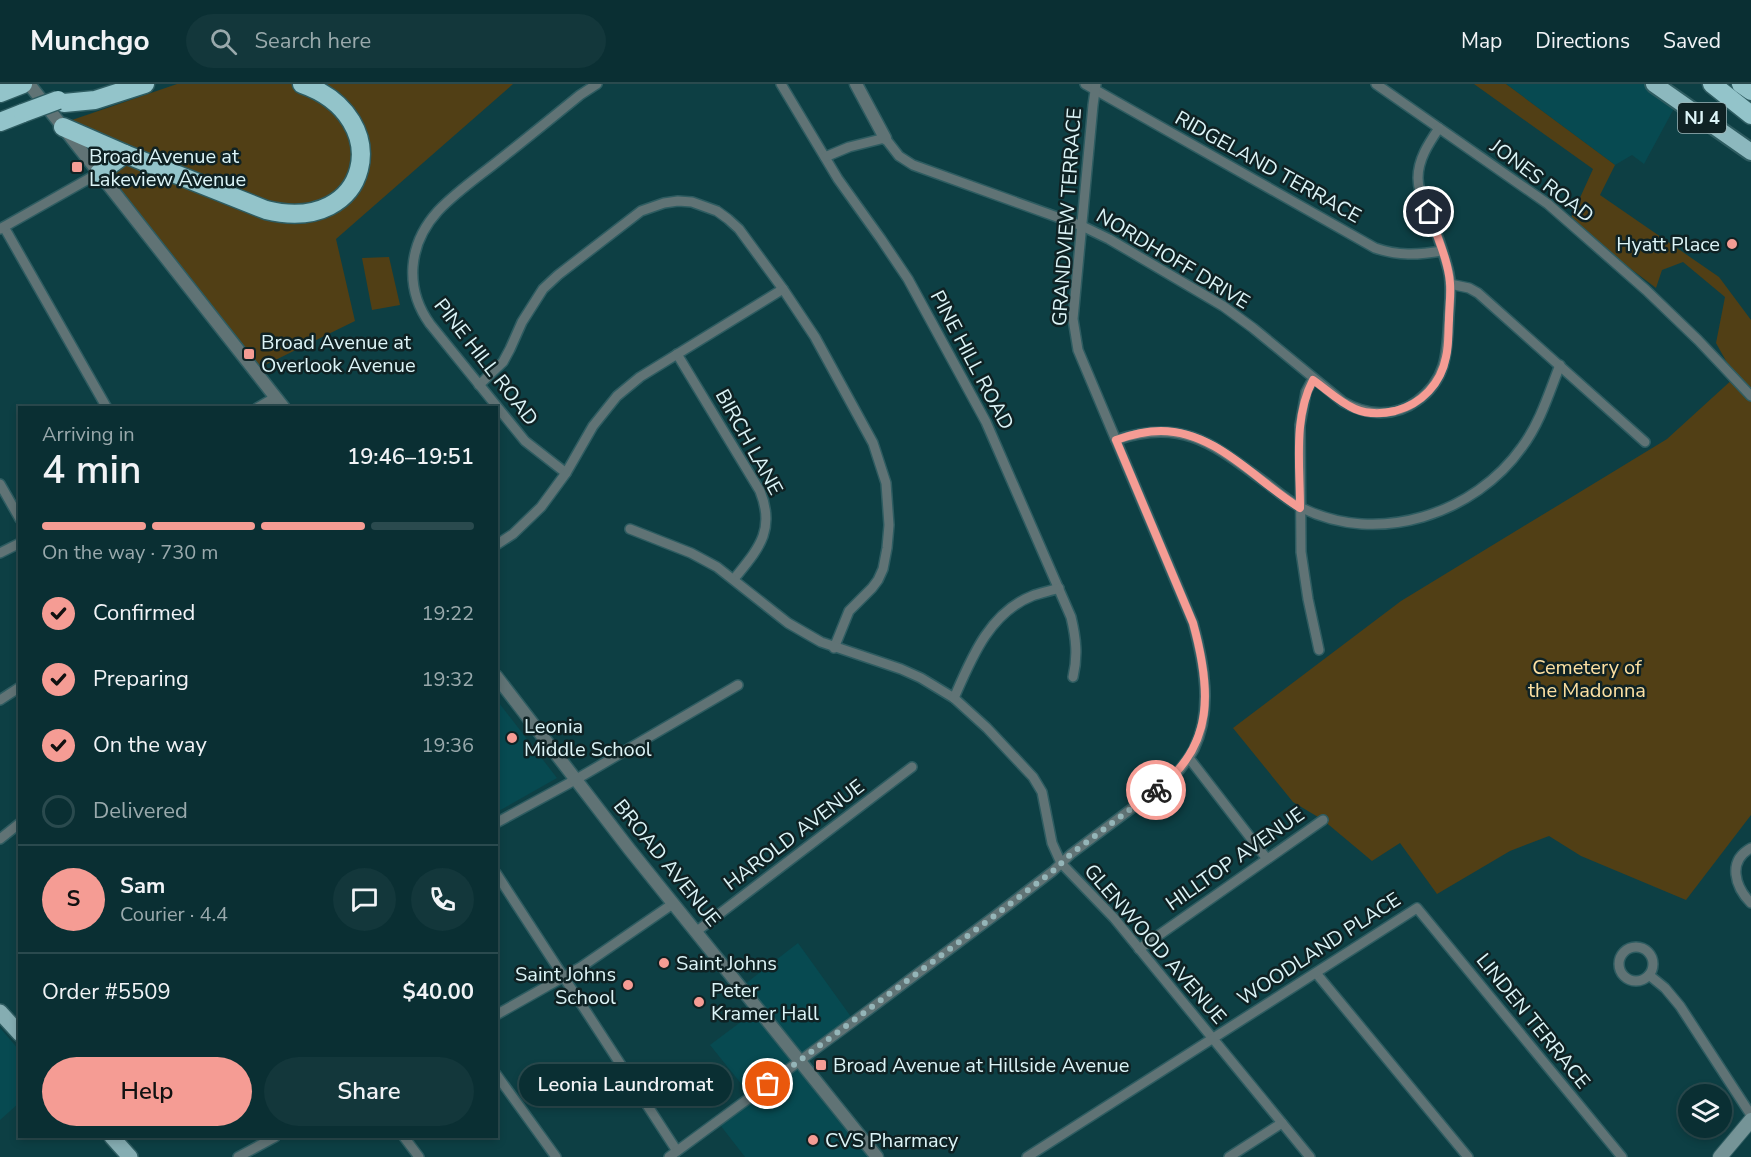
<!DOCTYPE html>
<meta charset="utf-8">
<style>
body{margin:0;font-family:"Nunito Sans",sans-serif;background:#13373b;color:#f1f3f6;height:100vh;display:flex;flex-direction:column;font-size:22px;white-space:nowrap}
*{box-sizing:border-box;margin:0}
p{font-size:20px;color:#99a9ac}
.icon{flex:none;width:33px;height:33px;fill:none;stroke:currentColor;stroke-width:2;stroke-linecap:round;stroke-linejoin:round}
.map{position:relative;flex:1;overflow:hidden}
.drawer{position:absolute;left:18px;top:322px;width:480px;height:732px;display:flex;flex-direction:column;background:#0a2f33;border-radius:0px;box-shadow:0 3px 9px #0003,0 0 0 2px #2a4a4e}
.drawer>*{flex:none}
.controls{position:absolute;left:1678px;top:1000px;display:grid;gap:12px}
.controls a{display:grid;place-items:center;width:54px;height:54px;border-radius:50%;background:#0a2f33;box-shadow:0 3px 9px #0003,0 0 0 2px #2a4a4e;font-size:30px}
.pin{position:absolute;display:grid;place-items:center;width:51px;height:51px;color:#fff;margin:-26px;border:3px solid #fff;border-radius:50%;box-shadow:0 2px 6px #0007}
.courier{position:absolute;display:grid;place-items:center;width:60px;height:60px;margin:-30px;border:4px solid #f59c94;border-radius:50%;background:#fff;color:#222;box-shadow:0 2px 8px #0007}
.bubble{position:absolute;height:42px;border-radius:21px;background:#0a2f33;box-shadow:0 3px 9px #0003,0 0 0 2px #2a4a4e;font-size:20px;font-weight:600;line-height:42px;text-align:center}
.overview em{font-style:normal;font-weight:600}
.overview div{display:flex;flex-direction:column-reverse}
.overview{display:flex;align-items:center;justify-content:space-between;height:102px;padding:0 24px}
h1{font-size:39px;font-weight:600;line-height:45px}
.bar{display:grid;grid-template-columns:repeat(4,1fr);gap:9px 6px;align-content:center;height:72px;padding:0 24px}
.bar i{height:8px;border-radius:4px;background:#2a4a4e}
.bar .active{background:#f59c94}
.bar p{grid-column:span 4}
.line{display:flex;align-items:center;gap:15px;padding:0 24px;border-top:2px solid #2a4a4e}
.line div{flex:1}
.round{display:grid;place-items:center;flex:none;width:63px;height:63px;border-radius:32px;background:#13373b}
ol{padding:0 24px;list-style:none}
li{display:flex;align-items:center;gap:18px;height:66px}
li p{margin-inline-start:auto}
li .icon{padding:6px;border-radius:50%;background:#f59c94;color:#111;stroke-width:4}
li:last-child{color:#99a9ac}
li i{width:33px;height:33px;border:3px solid #2a4a4e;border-radius:50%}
.cta{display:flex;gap:12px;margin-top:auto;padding:12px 24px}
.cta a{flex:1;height:69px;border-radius:36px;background:#f59c94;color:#111;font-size:24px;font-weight:600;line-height:69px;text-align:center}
.cta a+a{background:#13373b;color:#f1f3f6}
header{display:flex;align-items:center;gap:36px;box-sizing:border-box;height:84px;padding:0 30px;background:#0a2f33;border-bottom:2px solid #2a4a4e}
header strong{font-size:28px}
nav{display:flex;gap:33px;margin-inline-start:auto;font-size:21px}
.search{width:420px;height:54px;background:#13373b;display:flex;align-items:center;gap:15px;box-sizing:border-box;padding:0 21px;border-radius:33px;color:#99a9ac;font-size:22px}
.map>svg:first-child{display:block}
</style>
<header>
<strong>Munchgo</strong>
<div class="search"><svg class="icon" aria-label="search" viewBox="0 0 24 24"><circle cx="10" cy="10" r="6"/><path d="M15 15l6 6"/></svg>Search here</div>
<nav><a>Map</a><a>Directions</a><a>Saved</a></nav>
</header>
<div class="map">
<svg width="1751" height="1073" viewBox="0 0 1751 1073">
<rect width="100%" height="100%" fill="#0d3f44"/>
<!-- built -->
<g fill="#074a51">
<polygon points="1506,0 1654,0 1678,17 1644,80 1632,71 1615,81"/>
<polygon points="496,615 557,694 497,728 496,728"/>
<polygon points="798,859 854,937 801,976 877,1073 745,1073 717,1037 751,1012 710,961 758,925 741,903"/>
<polygon points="0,944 20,967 19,1019 0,1036"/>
</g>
<!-- green -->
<g fill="#513f15">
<polygon points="177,0 513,0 336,155 355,237 255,286 99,89 137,72 82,43 72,36"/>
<polygon points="1474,0 1506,0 1615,81 1600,111 1719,193 1751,236 1751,731 1686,816 1581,772 1549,752 1510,767 1437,810 1400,759 1372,777 1323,736 1293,718 1233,644 1401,517 1667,355 1735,293 1716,259 1725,213 1683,178 1662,186 1656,204 1569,138 1593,85"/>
<polygon points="389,173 400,221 372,226 362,174"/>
</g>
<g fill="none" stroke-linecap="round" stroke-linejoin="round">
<defs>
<g id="minor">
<path d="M781,0L838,95L881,155L908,195L986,338L1071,533C1076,554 1078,572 1073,593"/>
<path d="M1085,0L1375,164C1398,172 1418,171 1442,167"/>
<polyline points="1376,0 1548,120 1646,206 1698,256 1751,312"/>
<path d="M825,73L849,63L885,54L899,72L913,81L1082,142L1109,155L1223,222L1253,244L1343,318C1366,331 1394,334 1417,317C1448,295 1447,266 1449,231C1450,216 1452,200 1448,185C1443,167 1436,147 1429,129C1424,117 1418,107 1418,94C1418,75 1429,59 1439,44"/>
<polyline points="4,143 107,324"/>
<polyline points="0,145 99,89"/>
<polyline points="1450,200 1469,204 1478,209 1645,358"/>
<path d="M677,270L760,407C776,447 758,465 734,495"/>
<polyline points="1313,295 1306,308 1300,341 1301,468 1308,515 1319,566"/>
<polyline points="479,301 503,278 510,265 522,238 543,205 558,191 641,127 664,119 678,117 692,118 717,127 728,135 739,145 783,205 815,253 873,359 886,399 889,441 887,464 883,485 878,496 872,504 849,527 834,564"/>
<polyline points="257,324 276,313"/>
<path d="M1116,356C1185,333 1215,362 1269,401C1279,409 1290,418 1302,424C1378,462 1475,430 1522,363C1540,339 1549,309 1560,281"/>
<path d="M566,389L525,357L430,240C404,204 408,160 438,127C456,108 478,93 498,77C526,55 553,33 580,11L597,0"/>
<polyline points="0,400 20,435"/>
<polyline points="630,445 691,469 717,483 788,539 821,558 901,585 921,594 954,614 987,644 1033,693 1042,708 1052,759 1061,779 1114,834 1310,1073"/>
<polyline points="496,461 513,450 541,423 566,389 593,342 617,312 640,293 783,205"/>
<polyline points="0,469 20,459"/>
<path d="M954,614C971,575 989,529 1032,512C1040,509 1050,507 1059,504"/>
<polyline points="0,616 20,603"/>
<polyline points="1189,674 1267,775"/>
<polyline points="496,739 575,696 738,601"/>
<polyline points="0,755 20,739"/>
<path d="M1751,764C1727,777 1735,803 1751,819"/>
<polyline points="496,789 677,1067"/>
<polyline points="697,847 912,683"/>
<circle cx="1636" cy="880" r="17"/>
<polyline points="1139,865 1323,736"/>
<polyline points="1316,889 1468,1073"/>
<polyline points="1649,891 1665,904 1680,922 1751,1031"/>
<polyline points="496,931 581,883 674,819"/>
<polyline points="496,990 556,1073"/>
<polyline points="404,1053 419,1073"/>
<polyline points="238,1073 275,1053"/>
<path d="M669,1073L854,937L997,830L1053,787L1071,770L1171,695C1180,686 1188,676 1194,665C1213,626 1204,579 1193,539L1078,266L1073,235L1093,21L1096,0"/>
<polyline points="1027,1073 1417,824 1622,1073"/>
<polyline points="1229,1073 1282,1039"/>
</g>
<g id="tertiary">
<polyline points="29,0 284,324"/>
<polyline points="856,0 885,54"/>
<polyline points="496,592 630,766 877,1073"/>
</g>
<polyline id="secondary" points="1720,1073 1751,1036"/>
<g id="primary">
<polyline points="0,928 20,950"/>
<polyline points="112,1053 130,1073"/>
</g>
<polyline id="trunk" points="1654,0 1751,68"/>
<g id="motorway">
<polyline points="1712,0 1751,31"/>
<polyline points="1741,0 1751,7"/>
<polyline points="0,9 23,0"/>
<polyline points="64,19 95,16 145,0"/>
<polyline points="0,38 23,29"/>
<path d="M63,43L125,70L266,126C371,152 397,33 302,0"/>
<polyline points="99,89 125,70"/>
</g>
</defs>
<!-- minor casing -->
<use href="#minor" stroke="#2e5c61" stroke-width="12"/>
<!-- tertiary casing -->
<use href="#tertiary" stroke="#2e5c61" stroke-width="15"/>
<!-- secondary casing -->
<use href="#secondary" stroke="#2e5c61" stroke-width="16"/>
<!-- primary casing -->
<use href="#primary" stroke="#2e5c61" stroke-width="18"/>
<!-- trunk casing -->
<use href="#trunk" stroke="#2e5c61" stroke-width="20"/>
<!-- motorway casing -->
<use href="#motorway" stroke="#2e5c61" stroke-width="21"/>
<!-- minor -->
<use href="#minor" stroke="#607375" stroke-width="9"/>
<!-- tertiary -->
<use href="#tertiary" stroke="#607375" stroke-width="12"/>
<!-- secondary -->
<use href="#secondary" stroke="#759497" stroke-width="14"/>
<!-- primary -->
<use href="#primary" stroke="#85adb2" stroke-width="15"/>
<!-- trunk -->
<use href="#trunk" stroke="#8cb8be" stroke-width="16"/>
<!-- motorway -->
<use href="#motorway" stroke="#93c4ca" stroke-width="18"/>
<defs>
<polyline id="motorway-bridge" points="23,29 58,16"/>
</defs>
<!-- motorway-bridge casing -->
<use href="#motorway-bridge" stroke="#2e5c61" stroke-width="21" stroke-linecap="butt"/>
<!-- motorway-bridge -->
<use href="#motorway-bridge" stroke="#93c4ca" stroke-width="18"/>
</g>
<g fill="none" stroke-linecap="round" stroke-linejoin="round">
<!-- done -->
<polyline stroke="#94b5b8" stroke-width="6" stroke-dasharray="0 10.8" points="768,1000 997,830 1053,787 1071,770 1156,706"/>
<!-- route -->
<path stroke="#f59c94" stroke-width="8" d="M1156,706C1216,662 1211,604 1193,539L1116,356C1130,351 1145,347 1161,347C1216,347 1256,397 1300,424C1300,381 1293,334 1313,296C1326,305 1339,318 1355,325C1367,330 1382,330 1395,327C1422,320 1441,299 1446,273C1449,261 1448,248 1449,236C1449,224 1451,211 1450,199C1448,175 1436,151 1429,128"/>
</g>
<!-- markers -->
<g fill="#f59c94" stroke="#0f2224" stroke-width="2">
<rect x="71" y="77" width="12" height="12" rx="3"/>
<circle cx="1732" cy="160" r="6"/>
<rect x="243" y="264" width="12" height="12" rx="3"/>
<circle cx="512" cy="654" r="6"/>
<circle cx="664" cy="879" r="6"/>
<circle cx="628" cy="901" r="6"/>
<circle cx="699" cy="918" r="6"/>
<rect x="815" y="975" width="12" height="12" rx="3"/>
<circle cx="813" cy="1056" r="6"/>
</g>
<g text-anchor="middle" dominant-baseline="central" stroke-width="5" stroke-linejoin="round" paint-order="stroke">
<!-- shield labels -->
<rect fill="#0f2224" stroke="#9eb5b8" stroke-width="1.5" x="1678" y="19" width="48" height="30" rx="4.5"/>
<g font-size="18" font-weight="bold" fill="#dcf4f7">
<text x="1702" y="34">NJ 4</text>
</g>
<!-- poi labels -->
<g font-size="20" fill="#dcf4f7" stroke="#0f2224" text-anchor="start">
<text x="89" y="72">Broad Avenue at<tspan x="89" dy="23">Lakeview Avenue</tspan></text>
<text x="1720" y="160" text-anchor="end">Hyatt Place</text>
<text x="261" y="258">Broad Avenue at<tspan x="261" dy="23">Overlook Avenue</tspan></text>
<text x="524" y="642">Leonia<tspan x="524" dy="23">Middle School</tspan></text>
<text x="676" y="879">Saint Johns</text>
<text x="616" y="890" text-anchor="end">Saint Johns<tspan x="616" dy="23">School</tspan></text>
<text x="711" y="906">Peter<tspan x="711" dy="23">Kramer Hall</tspan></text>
<text x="833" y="981">Broad Avenue at Hillside Avenue</text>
<text x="825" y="1056">CVS Pharmacy</text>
</g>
<!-- street labels -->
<g font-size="20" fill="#dcf4f7" stroke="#0f2224">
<text transform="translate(1268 83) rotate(29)">RIDGELAND TERRACE</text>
<text transform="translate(1542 97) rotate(37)">JONES ROAD</text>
<text transform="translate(1067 133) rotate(-86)">GRANDVIEW TERRACE</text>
<text transform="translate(1173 175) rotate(31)">NORDHOFF DRIVE</text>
<text transform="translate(972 276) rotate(62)">PINE HILL ROAD</text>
<text transform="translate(486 278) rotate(52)">PINE HILL ROAD</text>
<text transform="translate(749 358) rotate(61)">BIRCH LANE</text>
<text transform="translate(794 751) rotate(-37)">HAROLD AVENUE</text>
<text transform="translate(1235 775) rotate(-35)">HILLTOP AVENUE</text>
<text transform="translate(667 779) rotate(51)">BROAD AVENUE</text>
<text transform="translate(1155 860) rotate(49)">GLENWOOD AVENUE</text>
<text transform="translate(1319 865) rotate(-33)">WOODLAND PLACE</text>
<text transform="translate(1533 937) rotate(51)">LINDEN TERRACE</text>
</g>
<!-- park labels -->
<g font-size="20" fill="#fde0a2" stroke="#0f2224">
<text x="1587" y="583">Cemetery of<tspan x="1587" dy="23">the Madonna</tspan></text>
</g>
</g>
</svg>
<div class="controls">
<a><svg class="icon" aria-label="layers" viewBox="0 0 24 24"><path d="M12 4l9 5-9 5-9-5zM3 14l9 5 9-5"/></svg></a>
</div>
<div class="pin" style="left:768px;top:1000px;background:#ea580c"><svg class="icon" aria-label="bag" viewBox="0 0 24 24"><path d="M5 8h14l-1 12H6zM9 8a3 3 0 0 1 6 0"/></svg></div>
<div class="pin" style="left:1429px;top:128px;background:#1f2937"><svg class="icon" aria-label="home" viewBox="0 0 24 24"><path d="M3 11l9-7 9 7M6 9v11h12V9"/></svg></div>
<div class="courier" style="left:1156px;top:706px"><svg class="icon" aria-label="bike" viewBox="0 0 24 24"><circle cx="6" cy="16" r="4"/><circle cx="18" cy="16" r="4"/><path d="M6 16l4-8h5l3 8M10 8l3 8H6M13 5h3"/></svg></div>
<div class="bubble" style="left:519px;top:980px;width:213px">Leonia Laundromat</div>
<section class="drawer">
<div class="overview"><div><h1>4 min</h1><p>Arriving in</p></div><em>19:46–19:51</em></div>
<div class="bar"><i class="active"></i><i class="active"></i><i class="active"></i><i></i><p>On the way · 730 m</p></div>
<ol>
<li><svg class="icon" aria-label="check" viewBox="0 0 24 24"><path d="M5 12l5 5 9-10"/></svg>Confirmed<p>19:22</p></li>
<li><svg class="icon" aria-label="check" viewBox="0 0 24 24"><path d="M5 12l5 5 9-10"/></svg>Preparing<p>19:32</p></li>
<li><svg class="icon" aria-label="check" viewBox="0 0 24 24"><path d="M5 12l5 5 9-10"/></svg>On the way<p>19:36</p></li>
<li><i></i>Delivered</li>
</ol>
<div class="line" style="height:108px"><b class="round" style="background:#f59c94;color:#111">S</b><div><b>Sam</b><p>Courier · 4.4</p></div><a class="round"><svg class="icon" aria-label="chat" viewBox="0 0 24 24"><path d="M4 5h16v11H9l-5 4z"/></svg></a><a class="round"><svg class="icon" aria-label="phone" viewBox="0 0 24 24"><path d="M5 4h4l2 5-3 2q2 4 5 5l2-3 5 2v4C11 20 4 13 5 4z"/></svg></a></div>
<div class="line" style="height:78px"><div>Order #5509</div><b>$40.00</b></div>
<div class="cta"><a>Help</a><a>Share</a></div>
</section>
</div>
